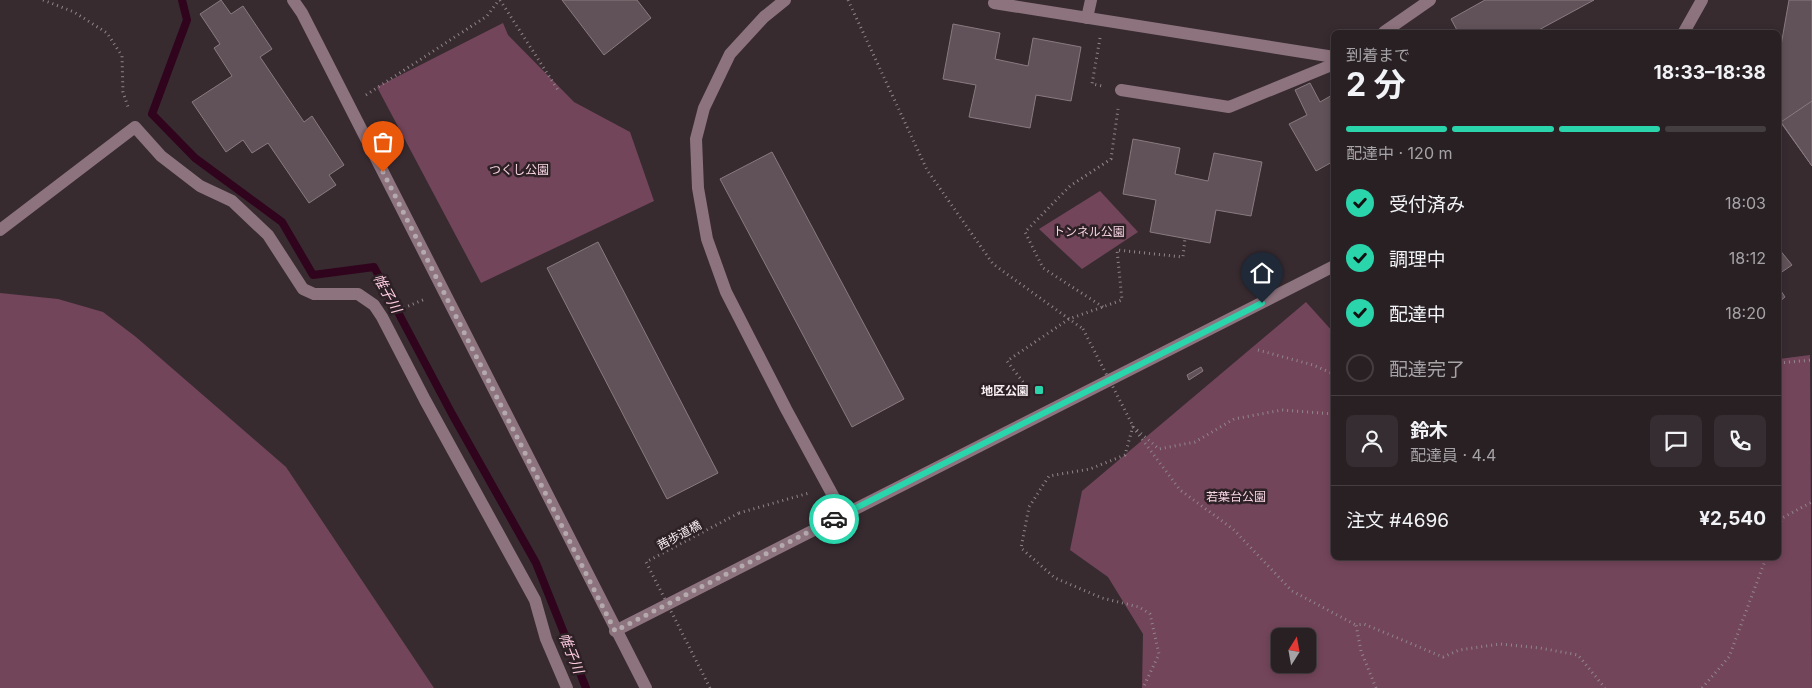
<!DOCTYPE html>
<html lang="ja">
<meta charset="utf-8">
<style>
body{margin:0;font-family:Inter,"Noto Sans JP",sans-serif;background:#352d31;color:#f1f3f6;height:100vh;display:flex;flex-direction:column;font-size:19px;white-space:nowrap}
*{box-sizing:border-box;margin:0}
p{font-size:16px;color:#a5a3a6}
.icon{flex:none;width:28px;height:28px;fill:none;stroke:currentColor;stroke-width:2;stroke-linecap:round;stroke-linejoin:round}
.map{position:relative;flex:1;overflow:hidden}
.drawer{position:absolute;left:1331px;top:30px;width:450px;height:530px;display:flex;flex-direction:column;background:#292024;border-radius:8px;box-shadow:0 2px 8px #0003,0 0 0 1px #453e41}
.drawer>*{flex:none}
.needle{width:32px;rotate:11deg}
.fabs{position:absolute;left:1271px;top:628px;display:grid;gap:10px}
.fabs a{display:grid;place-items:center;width:45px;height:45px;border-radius:8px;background:#292024;box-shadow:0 2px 8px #0003,0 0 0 1px #453e41;font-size:25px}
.pin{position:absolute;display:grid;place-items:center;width:42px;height:42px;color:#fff;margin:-51px -21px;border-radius:50% 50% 50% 0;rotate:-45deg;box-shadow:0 0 5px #0007}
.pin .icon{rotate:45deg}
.courier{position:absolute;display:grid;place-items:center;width:50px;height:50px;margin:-25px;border:4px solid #2ad5ac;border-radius:50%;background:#fff;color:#222;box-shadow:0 1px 6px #0007}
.overview em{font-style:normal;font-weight:700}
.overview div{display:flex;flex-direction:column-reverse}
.overview{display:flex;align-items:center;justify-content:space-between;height:85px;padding:0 15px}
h1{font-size:32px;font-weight:700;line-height:38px}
.bar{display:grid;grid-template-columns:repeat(4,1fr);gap:8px 5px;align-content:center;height:60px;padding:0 15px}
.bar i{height:6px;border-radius:4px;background:#453e41}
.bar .current{background:#2ad5ac}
.bar p{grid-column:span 4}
.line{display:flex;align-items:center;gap:12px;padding:0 15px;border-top:1px solid #453e41}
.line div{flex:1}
.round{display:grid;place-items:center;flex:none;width:52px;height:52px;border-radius:8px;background:#352d31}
ol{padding:0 15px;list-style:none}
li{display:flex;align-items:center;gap:15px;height:55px}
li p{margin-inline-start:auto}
li .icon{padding:5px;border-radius:50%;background:#2ad5ac;color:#111;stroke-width:4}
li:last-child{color:#a5a3a6}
li i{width:28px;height:28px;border:2px solid #453e41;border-radius:50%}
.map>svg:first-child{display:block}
</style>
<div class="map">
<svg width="1812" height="688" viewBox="0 0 1812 688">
<rect width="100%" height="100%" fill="#372b30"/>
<!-- green -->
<g fill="#73455a" fill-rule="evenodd">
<polygon points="503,23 508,35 574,102 630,132 654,201 481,283 377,87"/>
<polygon points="1100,191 1138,232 1082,269 1039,229"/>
<polygon points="0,293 58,299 103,312 136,337 286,467 434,688 0,688"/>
<path d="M1306,302L1334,333V558H1779V359L1810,355L1812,688H1142L1143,634L1108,577L1070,550L1082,491ZM1280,636H1308V664H1280Z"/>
</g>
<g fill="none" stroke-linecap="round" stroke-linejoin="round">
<!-- stream -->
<polyline stroke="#31041d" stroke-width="8" points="182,0 187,20 152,114 195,158 282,222 313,275 374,267 452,414 536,563 586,688"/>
</g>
<!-- building -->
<g fill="#605258" stroke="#897a80">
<polygon points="221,0 231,14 243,6 272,49 260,57 304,122 312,116 344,165 329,175 336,185 309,203 268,143 252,153 243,140 226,152 192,102 232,76 214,48 220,44 200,14"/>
<polygon points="562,0 637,0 651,18 604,55"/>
<polygon points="1485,0 1594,0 1535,32 1458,32 1451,19"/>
<polygon points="1789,0 1812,0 1812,166 1779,120 1779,57"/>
<polygon points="953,24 1000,33 995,59 1028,66 1033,38 1081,47 1071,101 1036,95 1030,128 969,117 976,85 943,79"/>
<polygon points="1310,83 1320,102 1334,94 1334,161 1316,171 1289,124 1307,115 1295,90"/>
<polygon points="1812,101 1812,166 1781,122"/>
<polygon points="1133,139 1180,148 1175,174 1208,181 1214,153 1262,162 1251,216 1216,210 1210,243 1150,232 1156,200 1123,194"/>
<polygon points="772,152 904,399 852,427 720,179"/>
<polygon points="598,242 718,473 667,499 547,268"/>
<polygon points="1779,249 1792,265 1779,274"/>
<polygon points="1779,288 1785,297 1779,302"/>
<polygon points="1201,367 1203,371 1189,380 1187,375"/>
</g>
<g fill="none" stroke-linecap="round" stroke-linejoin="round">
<!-- path -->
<g stroke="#90868a" stroke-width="3" stroke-dasharray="1 4" stroke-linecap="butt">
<polyline points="43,0 74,12 107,33 122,56 123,92 129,110"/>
<polyline points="500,0 558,90"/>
<polyline points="848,0 927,170 993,264 1083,329"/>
<polyline points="1100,38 1092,84 1102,86"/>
<polyline points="366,95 487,16 499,0"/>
<polyline points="1103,307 1043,268 1025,232 1070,186 1111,159 1118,109"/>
<polyline points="399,310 425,299"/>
<polyline points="1258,350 1313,365 1334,374"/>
<polyline points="1779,363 1812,360"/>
<polyline points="1029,390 1007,361 1069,319 1122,300 1117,250 1183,257 1185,238"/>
<polyline points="1133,426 1125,455 1090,469 1049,476 1029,507 1021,548 1055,578 1102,598 1139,607 1150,614 1159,654 1143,688"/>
<polyline points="1133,427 1180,490 1233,529 1292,591 1356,625"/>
<polyline points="1137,430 1159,449 1195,442 1234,419 1282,410 1334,414"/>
<polyline points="739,513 809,493"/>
<polyline points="1779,526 1782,518 1812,502"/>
<polyline points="1376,688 1361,651 1356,625 1364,624 1443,657 1459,650 1500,644 1540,648 1578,655 1605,688"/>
<polyline points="1702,688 1729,657 1766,558"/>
</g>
<!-- minor -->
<g stroke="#8d737e" stroke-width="12">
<polyline points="293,0 302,13 646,688"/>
<polyline points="785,0 764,17 730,54 704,108 696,139 698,188 707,239 726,292 786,409 843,514"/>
<polyline points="994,3 1334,57"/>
<polyline points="1087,18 1091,0"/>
<polyline points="1384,32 1430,0"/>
<polyline points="1684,32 1702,0"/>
<polyline points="1121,90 1229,107 1334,64"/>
<polyline points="0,230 135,127 161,156 200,186 232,201 268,235 303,289 314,294 358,294 374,305 382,317 425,400 535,600 546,639 567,688"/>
<polyline points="615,631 1334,266"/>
</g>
<!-- path-bridge -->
<g stroke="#90868a" stroke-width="3" stroke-dasharray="1 4" stroke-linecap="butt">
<polyline points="1083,329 1133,426"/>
<polyline points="710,688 646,562 739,513"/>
</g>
</g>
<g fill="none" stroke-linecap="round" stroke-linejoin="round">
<!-- done -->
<polyline stroke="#b4aaae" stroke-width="5" stroke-dasharray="0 9" points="383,172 615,631 834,519"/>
<!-- route -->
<polyline stroke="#2ad5ac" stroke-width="6" points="834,519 1262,303"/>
</g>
<!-- markers -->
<rect fill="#2ad5ac" stroke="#2d2126" stroke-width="2" x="1034" y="385" width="10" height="10" rx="2.5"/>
<g text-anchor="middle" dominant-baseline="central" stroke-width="5" stroke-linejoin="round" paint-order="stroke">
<!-- park labels -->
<g font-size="12" fill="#f8d5e3" stroke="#2d2126">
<text x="519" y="169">つくし公園</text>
<text x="1089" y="231">トンネル公園</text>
<text x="1236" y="496">若葉台公園</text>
</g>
<!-- poi labels -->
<g font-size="12" font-weight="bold" fill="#f7eff2" stroke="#2d2126" text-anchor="end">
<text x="1029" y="390">地区公園</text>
</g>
<!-- street labels -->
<g font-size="12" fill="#f7eff2" stroke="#2d2126">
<text transform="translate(679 535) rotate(-28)">茜歩道橋</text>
</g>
<!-- water labels -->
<g font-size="14" font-style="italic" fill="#fecbe0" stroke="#2d2126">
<text transform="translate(388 293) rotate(61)">帷子川</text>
<text transform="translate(572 653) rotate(68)">帷子川</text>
</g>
</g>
</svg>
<div class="fabs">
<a><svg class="needle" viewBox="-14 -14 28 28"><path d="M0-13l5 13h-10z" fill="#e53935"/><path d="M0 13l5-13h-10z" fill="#a5a3a6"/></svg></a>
</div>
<div class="pin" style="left:383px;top:172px;background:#ea580c"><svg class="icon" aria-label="bag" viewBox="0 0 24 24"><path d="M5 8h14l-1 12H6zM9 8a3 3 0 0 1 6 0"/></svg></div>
<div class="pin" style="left:1262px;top:303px;background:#1f2937"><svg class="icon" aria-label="home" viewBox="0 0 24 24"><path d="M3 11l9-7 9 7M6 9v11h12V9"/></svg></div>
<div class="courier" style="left:834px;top:519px"><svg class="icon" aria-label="car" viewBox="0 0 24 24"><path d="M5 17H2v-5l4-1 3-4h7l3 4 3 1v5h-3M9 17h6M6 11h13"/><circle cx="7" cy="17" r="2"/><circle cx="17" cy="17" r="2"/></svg></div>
<section class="drawer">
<div class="overview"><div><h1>2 分</h1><p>到着まで</p></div><em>18:33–18:38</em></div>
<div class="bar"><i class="current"></i><i class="current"></i><i class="current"></i><i></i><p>配達中 · 120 m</p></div>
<ol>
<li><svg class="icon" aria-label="check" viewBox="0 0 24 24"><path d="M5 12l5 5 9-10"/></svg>受付済み<p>18:03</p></li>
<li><svg class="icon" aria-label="check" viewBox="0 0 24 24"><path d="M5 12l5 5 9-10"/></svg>調理中<p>18:12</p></li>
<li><svg class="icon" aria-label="check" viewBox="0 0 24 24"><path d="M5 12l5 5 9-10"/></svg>配達中<p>18:20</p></li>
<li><i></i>配達完了</li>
</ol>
<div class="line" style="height:90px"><a class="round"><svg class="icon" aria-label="person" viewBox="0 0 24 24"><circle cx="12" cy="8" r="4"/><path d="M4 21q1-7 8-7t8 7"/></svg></a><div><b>鈴木</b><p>配達員 · 4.4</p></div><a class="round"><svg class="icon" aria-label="chat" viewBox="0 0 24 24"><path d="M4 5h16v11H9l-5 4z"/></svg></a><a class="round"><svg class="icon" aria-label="phone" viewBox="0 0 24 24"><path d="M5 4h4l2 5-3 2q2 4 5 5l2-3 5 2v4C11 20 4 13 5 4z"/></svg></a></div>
<div class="line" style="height:65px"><div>注文 #4696</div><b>¥2,540</b></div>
</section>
</div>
